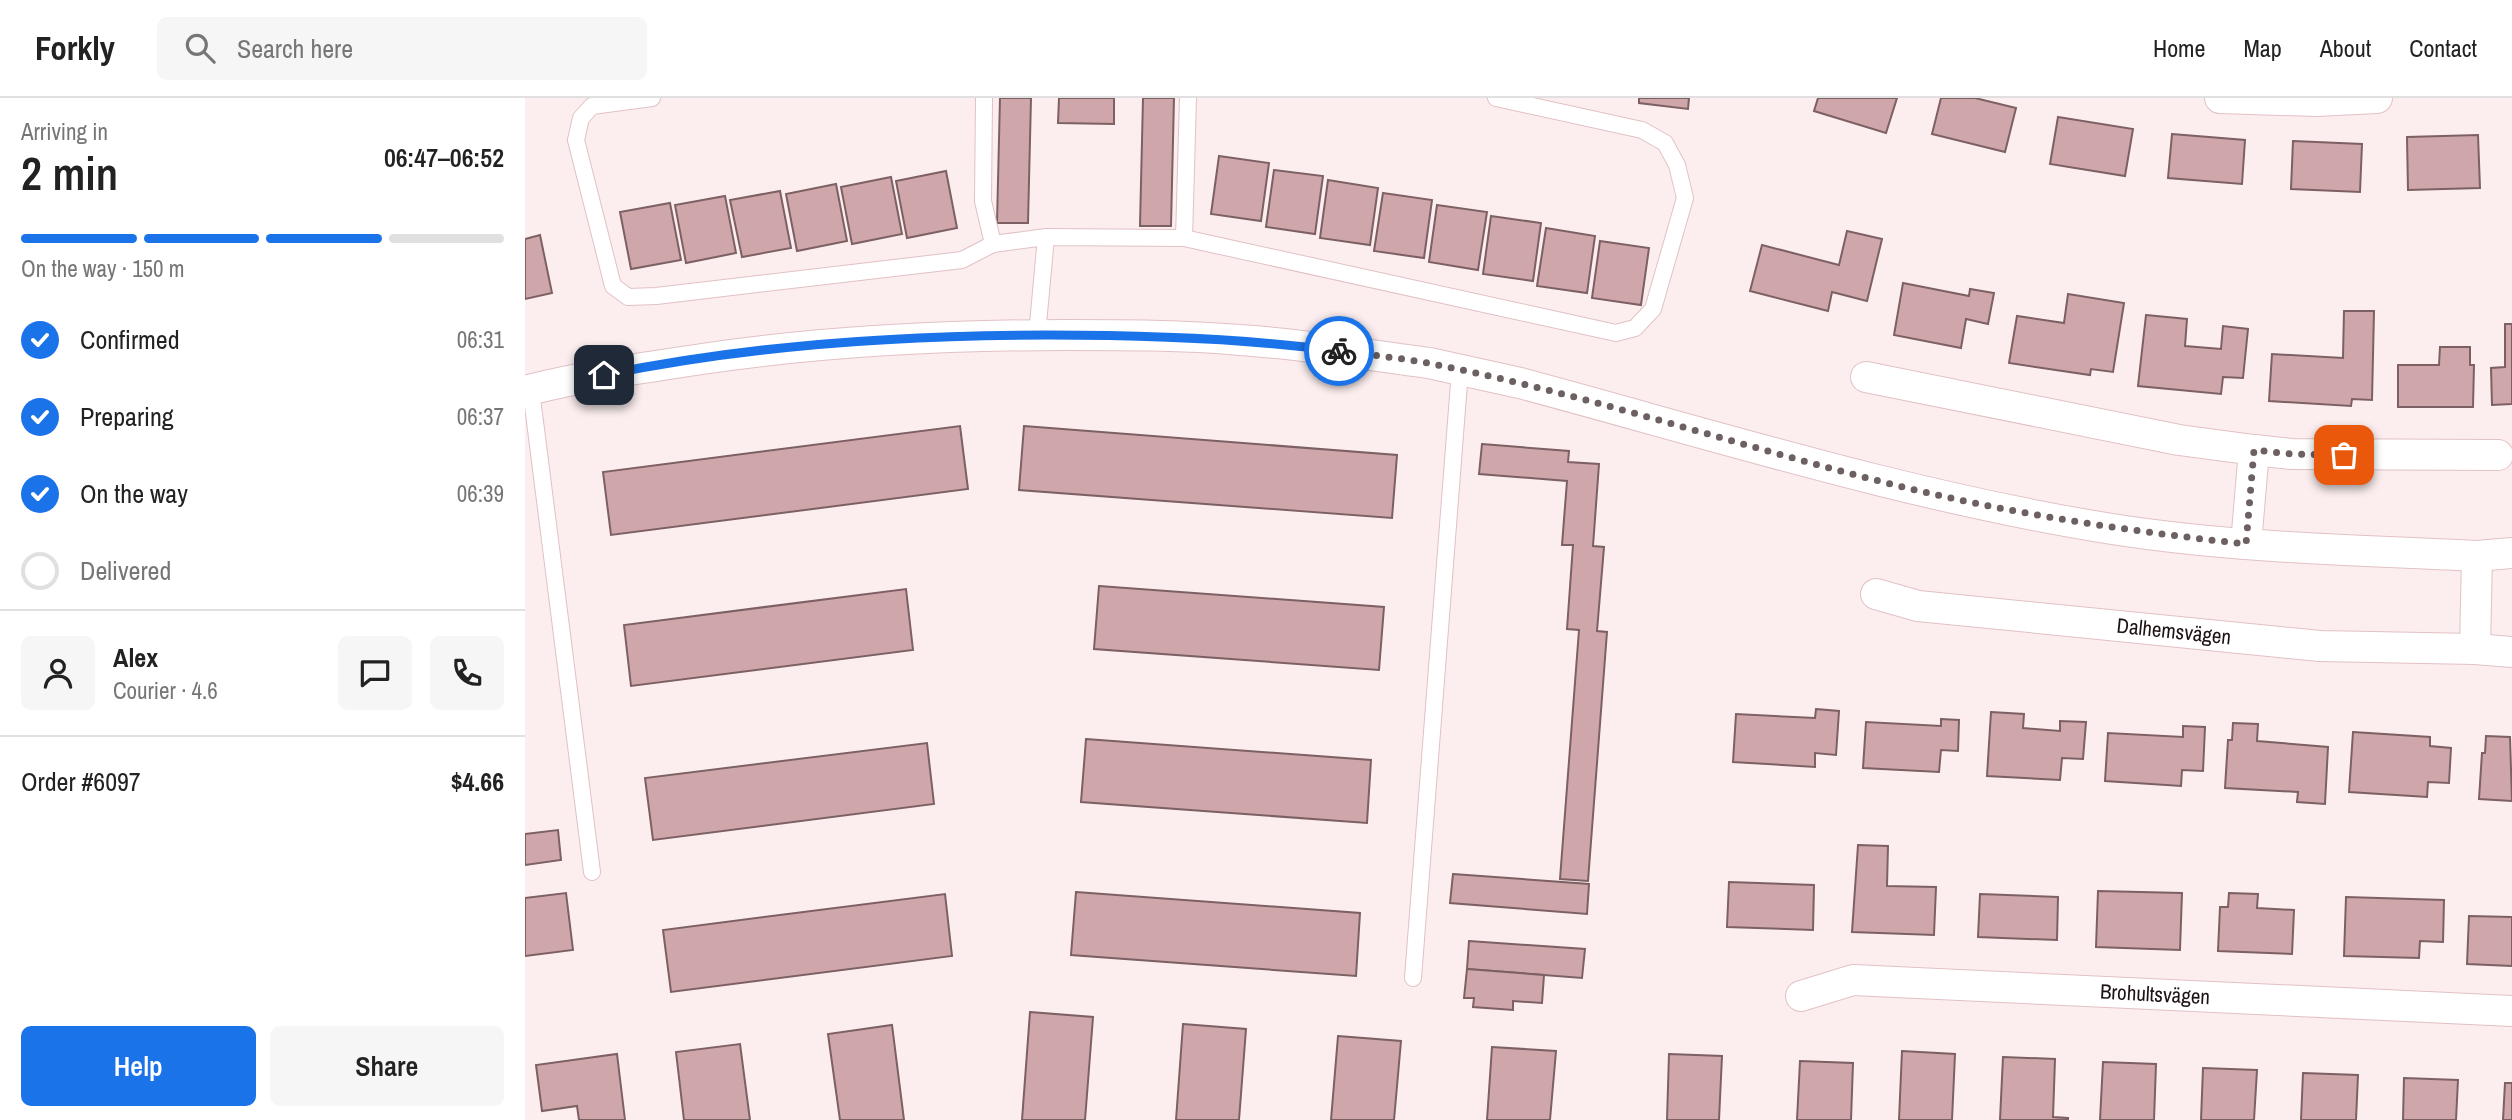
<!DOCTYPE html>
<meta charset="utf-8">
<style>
body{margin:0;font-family:"Archivo Narrow",sans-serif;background:#f6f6f6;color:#222;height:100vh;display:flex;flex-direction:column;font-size:26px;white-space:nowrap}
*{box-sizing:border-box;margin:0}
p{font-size:23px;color:#767676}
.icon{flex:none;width:38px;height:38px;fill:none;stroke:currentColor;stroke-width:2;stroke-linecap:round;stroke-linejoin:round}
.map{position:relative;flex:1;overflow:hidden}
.sheet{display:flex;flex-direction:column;background:#fff;width:525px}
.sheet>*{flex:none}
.pin{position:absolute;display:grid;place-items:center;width:60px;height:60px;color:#fff;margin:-30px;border-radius:14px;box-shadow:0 4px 10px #0006}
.courier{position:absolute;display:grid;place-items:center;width:70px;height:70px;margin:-35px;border:5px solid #1a73e8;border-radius:50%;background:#fff;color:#222;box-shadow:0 2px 9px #0007}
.summary em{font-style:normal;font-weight:600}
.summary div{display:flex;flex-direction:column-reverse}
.summary{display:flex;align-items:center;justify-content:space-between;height:119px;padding:0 21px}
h1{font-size:46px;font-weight:600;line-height:52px}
.bar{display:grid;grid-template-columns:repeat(4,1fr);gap:10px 7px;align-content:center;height:84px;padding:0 21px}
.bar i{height:9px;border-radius:5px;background:#e0e0e0}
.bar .on{background:#1a73e8}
.bar p{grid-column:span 4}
.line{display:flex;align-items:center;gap:18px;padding:0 21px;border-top:2px solid #e0e0e0}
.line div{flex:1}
.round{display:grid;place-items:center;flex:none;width:74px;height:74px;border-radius:10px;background:#f6f6f6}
ol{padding:0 21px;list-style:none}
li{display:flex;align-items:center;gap:21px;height:77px}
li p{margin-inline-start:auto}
li .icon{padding:7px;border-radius:50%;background:#1a73e8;color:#fff;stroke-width:4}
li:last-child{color:#767676}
li i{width:38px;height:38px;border:4px solid #e0e0e0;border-radius:50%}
.primary-button{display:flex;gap:14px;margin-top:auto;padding:14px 21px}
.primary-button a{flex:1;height:80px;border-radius:10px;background:#1a73e8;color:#fff;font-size:28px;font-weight:600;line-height:80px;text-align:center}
.primary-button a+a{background:#f6f6f6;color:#222}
header{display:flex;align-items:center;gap:42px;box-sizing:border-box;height:98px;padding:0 35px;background:#fff;border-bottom:2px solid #e0e0e0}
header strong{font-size:33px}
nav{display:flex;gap:38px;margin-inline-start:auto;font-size:24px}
.search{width:490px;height:63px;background:#f6f6f6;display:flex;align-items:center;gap:18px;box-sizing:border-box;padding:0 24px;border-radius:10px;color:#767676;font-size:26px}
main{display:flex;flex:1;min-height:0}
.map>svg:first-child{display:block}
</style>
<header>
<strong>Forkly</strong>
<div class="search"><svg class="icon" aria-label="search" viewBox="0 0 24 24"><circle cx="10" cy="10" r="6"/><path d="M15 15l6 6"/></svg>Search here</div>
<nav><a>Home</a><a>Map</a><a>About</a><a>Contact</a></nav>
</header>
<main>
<section class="sheet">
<div class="summary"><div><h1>2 min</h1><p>Arriving in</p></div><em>06:47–06:52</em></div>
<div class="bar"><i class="on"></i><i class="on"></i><i class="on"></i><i></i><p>On the way · 150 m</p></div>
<ol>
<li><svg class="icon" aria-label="check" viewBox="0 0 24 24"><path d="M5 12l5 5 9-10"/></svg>Confirmed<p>06:31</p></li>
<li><svg class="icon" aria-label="check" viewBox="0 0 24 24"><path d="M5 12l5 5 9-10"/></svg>Preparing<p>06:37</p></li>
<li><svg class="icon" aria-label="check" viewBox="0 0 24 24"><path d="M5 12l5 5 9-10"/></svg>On the way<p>06:39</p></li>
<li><i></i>Delivered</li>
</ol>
<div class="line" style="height:126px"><a class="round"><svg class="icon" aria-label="person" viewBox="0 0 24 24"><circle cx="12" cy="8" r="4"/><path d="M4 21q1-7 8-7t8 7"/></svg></a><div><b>Alex</b><p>Courier · 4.6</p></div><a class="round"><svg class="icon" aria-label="chat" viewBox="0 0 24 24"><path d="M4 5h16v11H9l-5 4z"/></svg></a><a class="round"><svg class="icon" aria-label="phone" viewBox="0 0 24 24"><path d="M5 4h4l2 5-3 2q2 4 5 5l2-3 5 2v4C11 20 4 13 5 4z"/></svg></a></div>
<div class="line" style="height:91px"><div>Order #6097</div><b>$4.66</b></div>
<div class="primary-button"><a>Help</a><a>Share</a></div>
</section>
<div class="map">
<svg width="1987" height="1022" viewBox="0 0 1987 1022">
<rect width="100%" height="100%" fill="#fceeef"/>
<!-- building -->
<g fill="#cfa7ab" stroke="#7d6063" stroke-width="2">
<polygon points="475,0 506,0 503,125 472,125"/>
<polygon points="534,0 589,0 589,26 533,25"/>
<polygon points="618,0 649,0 646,128 615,128"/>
<polygon points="1114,0 1164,0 1163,11 1114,5"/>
<polygon points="1293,0 1372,0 1361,35 1289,13"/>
<polygon points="1416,0 1450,0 1491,10 1480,54 1407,36"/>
<polygon points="1533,19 1608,31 1600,78 1525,66"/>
<polygon points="1647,36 1720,42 1717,86 1643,80"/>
<polygon points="1953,37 1955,90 1883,92 1882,39"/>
<polygon points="1768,43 1837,46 1835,94 1766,91"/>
<polygon points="694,58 744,65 736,123 686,116"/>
<polygon points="749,72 798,78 790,136 741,129"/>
<polygon points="421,73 432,130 382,140 371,83"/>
<polygon points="366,79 377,136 327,146 316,89"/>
<polygon points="803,82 853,90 845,147 795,140"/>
<polygon points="311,86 322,143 272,153 261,96"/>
<polygon points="255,93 266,150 217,159 205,102"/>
<polygon points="858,95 907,102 899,160 849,153"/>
<polygon points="200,98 211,155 161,165 150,107"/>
<polygon points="145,105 156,162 106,171 95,114"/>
<polygon points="912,107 962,114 953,172 904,164"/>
<polygon points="966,118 1016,125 1008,183 958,176"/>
<polygon points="1021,130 1070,138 1062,195 1012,188"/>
<polygon points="1322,133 1357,141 1342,203 1307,194 1303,213 1225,193 1237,147 1314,167"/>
<polygon points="15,137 27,195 0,201 0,141"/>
<polygon points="1075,143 1124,150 1116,207 1067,200"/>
<polygon points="1378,185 1444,198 1445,191 1469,195 1463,226 1441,221 1436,250 1369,237"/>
<polygon points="1543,196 1599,205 1588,274 1566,271 1565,277 1484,265 1492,218 1539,225"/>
<polygon points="1819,213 1849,213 1847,302 1827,301 1826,308 1744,303 1747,256 1818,260"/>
<polygon points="1621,217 1662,221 1660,248 1696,251 1698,228 1723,231 1718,280 1698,279 1696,296 1613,288"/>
<polygon points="1980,226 1987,226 1987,306 1967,307 1966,270 1980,269"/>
<polygon points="1915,249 1945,249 1945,267 1949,267 1948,309 1873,309 1873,267 1914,267"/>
<polygon points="435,328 443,391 86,437 78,374"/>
<polygon points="499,328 872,357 867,420 494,392"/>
<polygon points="957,346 1044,353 1043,364 1074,366 1068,448 1079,449 1072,533 1082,534 1063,783 1035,781 1054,532 1042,531 1048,447 1037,447 1042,383 954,376"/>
<polygon points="574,488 859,509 854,572 569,551"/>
<polygon points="381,491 388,552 106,588 99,527"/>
<polygon points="1291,611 1314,613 1311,657 1290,655 1290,669 1208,664 1211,616 1290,620"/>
<polygon points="1466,614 1499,616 1498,630 1535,633 1535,623 1561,624 1558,661 1537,660 1535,682 1462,678"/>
<polygon points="1416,621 1434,622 1433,653 1416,652 1414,674 1338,670 1341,624 1416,628"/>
<polygon points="1708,625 1733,626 1732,643 1803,649 1800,706 1772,704 1773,694 1700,690 1703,642 1707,642"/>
<polygon points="1658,628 1680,629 1678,673 1657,672 1656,688 1580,683 1583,635 1658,639"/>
<polygon points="1828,634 1905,639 1905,648 1926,650 1924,685 1903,684 1902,699 1824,694"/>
<polygon points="1961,638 1985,639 1987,703 1954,701 1957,655 1960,655"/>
<polygon points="561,641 846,662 842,725 556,704"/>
<polygon points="402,645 409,706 128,742 120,680"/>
<polygon points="33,732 36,762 0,767 0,736"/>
<polygon points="1333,747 1363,748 1362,788 1411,789 1409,837 1327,834"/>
<polygon points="928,776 1064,786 1062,816 925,805"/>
<polygon points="1204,784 1289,787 1288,832 1202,829"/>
<polygon points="1573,793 1657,795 1655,852 1571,849"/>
<polygon points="551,794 835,815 831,878 546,857"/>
<polygon points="41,795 48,852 0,858 0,800"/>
<polygon points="1704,795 1733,796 1732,810 1769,812 1767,856 1693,853 1695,809 1703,809"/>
<polygon points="420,796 427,858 146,894 138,832"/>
<polygon points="1455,796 1533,799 1532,842 1453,839"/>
<polygon points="1821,799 1919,802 1918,844 1895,843 1894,860 1819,858"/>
<polygon points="1944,818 1987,819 1987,868 1942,866"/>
<polygon points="944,843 1060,851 1057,880 942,871"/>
<polygon points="942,871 1019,877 1017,905 988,903 988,912 948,909 949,900 939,900"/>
<polygon points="505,914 568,919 560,1022 497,1022"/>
<polygon points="658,926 721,931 714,1022 651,1022"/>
<polygon points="367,927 379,1022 315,1022 303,936"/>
<polygon points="813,938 876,943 869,1022 806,1022"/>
<polygon points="215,946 225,1022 159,1022 151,954"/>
<polygon points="967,949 1031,953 1025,1022 962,1022"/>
<polygon points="1377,953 1430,956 1427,1022 1374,1022"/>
<polygon points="92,956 100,1022 54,1022 52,1008 17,1013 11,967"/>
<polygon points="1144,956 1197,958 1194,1022 1142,1022"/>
<polygon points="1478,959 1530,961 1528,1019 1543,1020 1543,1022 1475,1022"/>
<polygon points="1275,963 1328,965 1326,1022 1272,1022"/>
<polygon points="1578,964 1631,966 1629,1022 1575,1022"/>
<polygon points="1678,970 1732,972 1729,1022 1676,1022"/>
<polygon points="1778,975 1833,977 1831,1022 1776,1022"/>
<polygon points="1879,980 1933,982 1931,1022 1878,1022"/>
<polygon points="1980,985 1987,985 1987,1022 1978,1022"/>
</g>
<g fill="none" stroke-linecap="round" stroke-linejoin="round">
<defs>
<g id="service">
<polyline points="127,0 67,8 56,20 51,42 88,188 103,199 131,198 437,162 468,146 521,139 659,140 1091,235 1110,230 1128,211 1160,100 1152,67 1140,45 1117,32 971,0"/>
<polyline points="459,0 458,103 468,146"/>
<polyline points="659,140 663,0"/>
<polyline points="512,237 521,139"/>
<polyline points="6,292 67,774"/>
<polyline points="888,880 935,272"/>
</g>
<g id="minor">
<polyline points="1695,0 1791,3 1852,0"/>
<polyline points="1341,279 1654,342 1729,352 1766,356 1973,357"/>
<path d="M0,293C58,278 118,270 177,261C299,243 418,237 541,237C599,237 658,237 715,242C779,246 842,257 904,265L995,285C1192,338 1386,399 1587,431C1708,450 1831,452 1952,458L1987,455"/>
<polyline points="1721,446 1729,352"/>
<polyline points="1351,496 1393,508 1795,548 1950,551 1987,554"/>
<polyline points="1950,551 1952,458"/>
<polyline points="1276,898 1328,882 1987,913"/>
</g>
</defs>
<!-- service casing -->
<use href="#service" stroke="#e2c1c4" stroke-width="18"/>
<!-- minor casing -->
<use href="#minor" stroke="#e2c1c4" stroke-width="32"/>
<!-- service -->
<use href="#service" stroke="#fff" stroke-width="16"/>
<!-- minor -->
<use href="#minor" stroke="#fff" stroke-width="30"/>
</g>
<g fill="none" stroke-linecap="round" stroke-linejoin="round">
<!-- done -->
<path stroke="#6c6061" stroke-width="7" stroke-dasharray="0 12.6" d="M814,253C845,257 877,260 908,266C1065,297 1216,349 1370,387C1486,416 1603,433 1721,446L1729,352L1766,356L1819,357"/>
<!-- route -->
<path stroke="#1a73e8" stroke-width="9" d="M79,277C225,247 374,237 522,237C620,237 717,240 814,253"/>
</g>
<g text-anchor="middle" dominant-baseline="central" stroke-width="6" stroke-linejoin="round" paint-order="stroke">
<!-- street labels -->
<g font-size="21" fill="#1e1314" stroke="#fff">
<text transform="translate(1649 533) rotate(6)">Dalhemsvägen</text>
<text transform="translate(1630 896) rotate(3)">Brohultsvägen</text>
</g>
</g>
</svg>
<div class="pin" style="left:1819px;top:357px;background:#ea580c"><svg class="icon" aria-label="bag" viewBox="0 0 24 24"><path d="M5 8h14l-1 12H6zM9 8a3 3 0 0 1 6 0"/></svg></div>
<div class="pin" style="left:79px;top:277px;background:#1f2937"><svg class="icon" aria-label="home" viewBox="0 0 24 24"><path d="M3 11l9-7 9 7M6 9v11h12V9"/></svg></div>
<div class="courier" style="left:814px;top:253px"><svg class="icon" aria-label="bike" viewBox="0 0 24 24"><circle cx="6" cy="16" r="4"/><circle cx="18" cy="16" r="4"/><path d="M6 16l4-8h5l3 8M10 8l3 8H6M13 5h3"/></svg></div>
</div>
</main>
